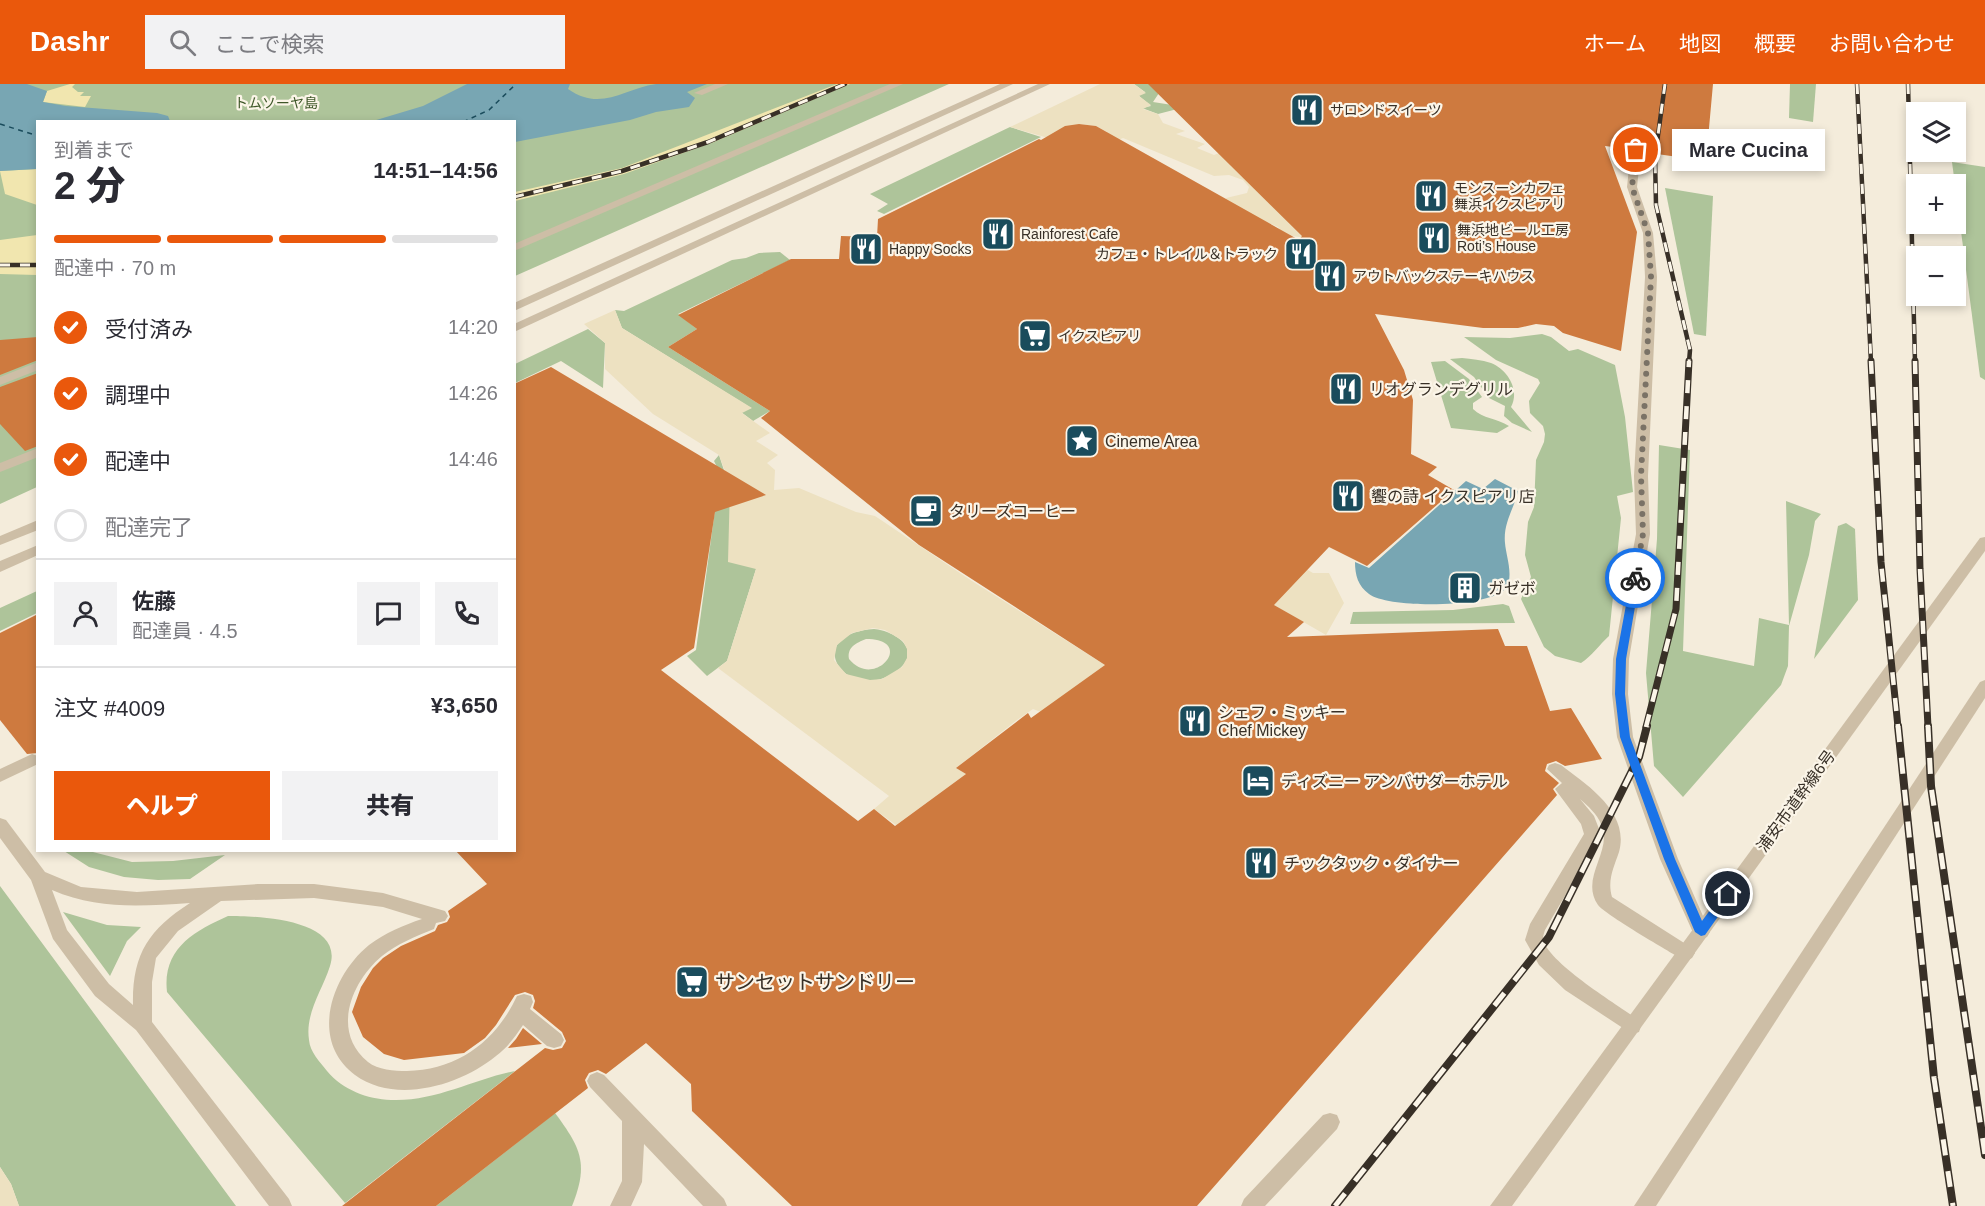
<!DOCTYPE html>
<html lang="ja">
<meta charset="utf-8">
<style>
body{margin:0;font-family:Helvetica,"Noto Sans JP",sans-serif;background:#f2f2f3;color:#2b2b33;height:100vh;display:flex;flex-direction:column;font-size:22px;white-space:nowrap}
*{box-sizing:border-box;margin:0}
p{font-size:20px;color:#7c7c81}
.icon{flex:none;width:33px;height:33px;fill:none;stroke:currentColor;stroke-width:2;stroke-linecap:round;stroke-linejoin:round}
.map{position:relative;flex:1;overflow:hidden}
.drawer{position:absolute;left:36px;top:36px;width:480px;height:732px;display:flex;flex-direction:column;background:#fff;border-radius:0px;box-shadow:0 3px 9px #0003}
.drawer>*{flex:none}
.fabs{position:absolute;left:1906px;top:18px;display:grid;gap:12px}
.fabs a{display:grid;place-items:center;width:60px;height:60px;border-radius:0px;background:#fff;box-shadow:0 3px 9px #0003;font-size:30px}
.pin{position:absolute;display:grid;place-items:center;width:51px;height:51px;color:#fff;margin:-26px;border:3px solid #fff;border-radius:50%;box-shadow:0 2px 6px #0007}
.courier{position:absolute;display:grid;place-items:center;width:60px;height:60px;margin:-30px;border:4px solid #1a73e8;border-radius:50%;background:#fff;color:#222;box-shadow:0 2px 8px #0007}
.bubble{position:absolute;height:42px;border-radius:0px;background:#fff;box-shadow:0 3px 9px #0003;font-size:20px;font-weight:800;line-height:42px;text-align:center}
.headline em{font-style:normal;font-weight:800}
.headline div{display:flex;flex-direction:column-reverse}
.headline{display:flex;align-items:center;justify-content:space-between;height:102px;padding:0 18px}
h1{font-size:39px;font-weight:800;line-height:45px}
.bar{display:grid;grid-template-columns:repeat(4,1fr);gap:9px 6px;align-content:center;height:72px;padding:0 18px}
.bar i{height:8px;border-radius:4px;background:#e1e1e2}
.bar .selected{background:#ea580c}
.bar p{grid-column:span 4}
.line{display:flex;align-items:center;gap:15px;padding:0 18px;border-top:2px solid #e1e1e2}
.line div{flex:1}
.round{display:grid;place-items:center;flex:none;width:63px;height:63px;border-radius:0px;background:#f2f2f3}
ol{padding:0 18px;list-style:none}
li{display:flex;align-items:center;gap:18px;height:66px}
li p{margin-inline-start:auto}
li .icon{padding:6px;border-radius:50%;background:#ea580c;color:#fff;stroke-width:4}
li:last-child{color:#7c7c81}
li i{width:33px;height:33px;border:3px solid #e1e1e2;border-radius:50%}
.cta{display:flex;gap:12px;margin-top:auto;padding:12px 18px}
.cta a{flex:1;height:69px;border-radius:0px;background:#ea580c;color:#fff;font-size:24px;font-weight:800;line-height:69px;text-align:center}
.cta a+a{background:#f2f2f3;color:#2b2b33}
header{display:flex;align-items:center;gap:36px;box-sizing:border-box;height:84px;padding:0 30px;background:#ea580c;color:#fff}
header strong{font-size:28px}
nav{display:flex;gap:33px;margin-inline-start:auto;font-size:21px}
.search{width:420px;height:54px;background:#f2f2f3;display:flex;align-items:center;gap:15px;box-sizing:border-box;padding:0 21px;border-radius:0px;color:#7c7c81;font-size:22px}
.map>svg:first-child{display:block}
</style>
<header>
<strong>Dashr</strong>
<div class="search"><svg class="icon" aria-label="search" viewBox="0 0 24 24"><circle cx="10" cy="10" r="6"/><path d="M15 15l6 6"/></svg>ここで検索</div>
<nav><a>ホーム</a><a>地図</a><a>概要</a><a>お問い合わせ</a></nav>
</header>
<div class="map">
<svg width="1985" height="1122" viewBox="0 0 1985 1122">
<rect width="100%" height="100%" fill="#f4ecdb"/>
<!-- green -->
<g fill="#aec49a" fill-rule="evenodd">
<polygon points="0,0 949,0 515,192 514,38 38,38 37,403 0,420"/>
<polygon points="1134,0 1165,0 1153,18 1185,23 1158,30 1142,24 1151,22 1138,11 1145,8"/>
<polygon points="1790,0 1816,0 1813,38 1789,34"/>
<polygon points="1010,43 1041,53 884,130 877,127 888,120 870,110"/>
<polygon points="1952,78 1985,83 1985,296 1980,293"/>
<polygon points="1665,104 1713,112 1706,252 1694,250"/>
<polygon points="780,168 790,176 678,230 697,245 668,263 770,327 753,337 741,328 751,324 622,244 615,226 624,227 732,176 746,174 759,169"/>
<polygon points="588,245 605,259 603,304 561,277 515,299 515,280"/>
<path d="M1542,250L1551,253L1569,267L1578,265L1615,281L1625,333L1633,408L1617,412L1621,434L1609,552C1599,561 1592,572 1581,579L1555,572L1544,563L1521,515L1531,493L1525,471L1528,438L1534,423L1536,376L1544,358L1545,350L1543,342L1530,329L1529,317L1540,299L1538,295L1496,276L1464,253L1510,254Z"/>
<path d="M1462,274C1471,275 1482,276 1491,279C1508,286 1520,306 1511,323L1532,348L1512,339L1504,332L1505,322L1489,314L1474,293L1450,275Z"/>
<path d="M1445,277L1469,295L1482,313L1473,319V325C1483,335 1497,334 1509,342L1497,349L1451,344L1431,278Z"/>
<polygon points="1659,361 1690,366 1683,567 1754,582 1759,534 1789,541 1786,417 1821,430 1815,437 1809,471 1789,542 1788,582 1781,601 1683,713 1654,682 1646,589 1657,455"/>
<polygon points="719,371 756,485 727,577 707,592 687,572 696,566 720,389 714,377"/>
<polygon points="1846,439 1855,445 1858,516 1814,575 1838,442"/>
<polygon points="37,507 37,529 0,547 0,524"/>
<polygon points="1503,520 1509,522 1515,539 1350,540 1353,528 1453,526"/>
<path d="M874,545C895,547 924,566 898,586C849,624 797,551 874,545ZM866,555C917,555 875,607 849,575C847,563 856,559 866,555Z"/>
<polygon points="64,767 89,767 132,778 173,777 225,771 190,795 158,796 124,793 89,783"/>
<polygon points="0,802 236,1122 19,1122 11,1100 0,1083"/>
<polygon points="63,828 107,841 141,843 127,857 110,892"/>
<path d="M228,832C257,832 345,835 330,882C322,907 305,929 309,956C310,968 320,978 327,987C343,1006 367,1015 391,1016C435,1018 474,995 515,987L345,1119L167,908C162,865 194,847 228,832Z"/>
<path d="M555,1029C581,1064 589,1080 572,1122H436Z"/>
</g>
<!-- sand -->
<g fill="#f1e6af">
<polygon points="70,0 75,0 72,3 78,8 84,8 80,12 91,12 85,23 43,18 47,7"/>
<polygon points="837,0 850,0 714,58 624,90 515,117 515,108 622,84"/>
<polygon points="37,85 37,121 5,110 0,87"/>
<polygon points="37,151 37,191 0,190 0,156"/>
</g>
<!-- plaza -->
<g fill="#ede1c1" fill-rule="evenodd">
<polygon points="1100,0 1134,0 1146,9 1139,12 1151,21 1143,25 1158,30 1163,39 1185,47 1176,50 1205,60 1197,64 1214,71 1219,69 1307,154 1284,151 1278,143 1264,137 1229,130 1226,114 1247,109 1249,103 1243,96 1229,91 1214,92 1123,54 1111,59 1107,56 1107,48 1096,42 1079,40 1055,56 1010,43"/>
<path d="M615,226L622,244L752,324L742,329L770,349L756,357L778,371L767,379L775,386L774,406L799,404L856,428L875,432L972,497L1105,581L1041,628L1033,625L1017,636L956,684L966,690L896,741L874,725L889,712L718,584L727,577L756,485L728,478L730,401L719,371L653,330L605,285V259L584,240ZM873,544L885,546L903,557L907,565V574L902,583L882,595L870,596L846,590L834,576L837,561L852,549Z"/>
<polygon points="1287,474 1313,489 1329,489 1344,519 1326,551 1255,510"/>
<polygon points="0,1083 11,1100 19,1122 0,1122"/>
</g>
<!-- water -->
<g fill="#78a6b3">
<polygon points="0,0 27,0 47,7 43,18 66,22 157,29 168,32 170,37 38,38 37,85 0,87"/>
<path d="M467,0H570L568,5C601,28 623,5 656,0C672,0 691,0 707,0L687,8L695,14L689,23L656,28L630,36L515,58L514,38L373,37L423,22Z"/>
<path d="M1495,395L1518,407C1514,425 1503,439 1505,459C1506,472 1514,492 1506,504C1491,524 1389,525 1369,510C1358,502 1355,491 1355,478L1369,484L1466,397L1483,405Z"/>
</g>
<g fill="none" stroke-linecap="round" stroke-linejoin="round">
<!-- ferry -->
<g stroke="#1a4c5c" stroke-width="1.5" stroke-dasharray="5 4.5" stroke-linecap="butt">
<polyline points="463,38 489,26 516,0"/>
<polyline points="0,40 38,52"/>
</g>
</g>
<!-- building -->
<g fill="#ce7a3f">
<polygon points="1148,0 1713,0 1706,77 1643,68 1637,61 1629,65 1605,62 1637,148 1621,267 1563,249 1554,242 1536,240 1518,244 1483,244 1375,230 1404,286 1413,316 1411,370 1437,383 1428,391 1454,406 1367,482 1329,463 1274,521 1304,538 1287,553 1498,545 1505,562 1527,562 1550,627 1571,624 1602,675 1565,682 1556,677 1547,680 1545,687 1559,699 1553,705 1557,711 1197,1122 792,1122 692,1027 691,1000 646,959 606,990 598,986 589,989 585,996 588,1004 436,1122 342,1122 545,964 553,966 562,964 566,957 562,948 533,924 535,917 533,911 525,908 515,911 496,941 485,954 464,969 404,976 384,970 363,953 352,928 361,903 373,884 383,874 401,862 435,847 438,841 447,838 450,833 448,827 487,800 455,766 514,766 514,300 551,283 766,411 715,428 694,564 661,586 858,737 874,725 895,742 966,690 956,684 1028,629 1031,634 1105,581 919,461 761,334 770,327 668,263 697,245 678,231 791,175 839,175 841,152 877,153 878,135 1039,55 1041,56 1065,42 1079,40 1096,42 1299,156 1302,152"/>
<polygon points="38,253 38,276 0,291 0,256"/>
<polygon points="38,289 38,362 25,367 0,340 0,303"/>
<polygon points="38,530 38,669 27,670 0,636 0,549"/>
<polygon points="523,944 542,960 508,964 516,955"/>
</g>
<g fill="none" stroke-linecap="round" stroke-linejoin="round">
<!-- service -->
<g fill="#cdbea6" fill-rule="evenodd">
<polygon points="715,0 728,0 702,11 694,9"/>
<polygon points="890,0 903,0 514,167 514,160"/>
<polygon points="1636,63 1641,66 1637,103 1653,149 1657,193 1648,392 1650,450 1629,575 1628,610 1633,653 1678,775 1710,848 1707,853 1701,855 1695,853 1660,775 1617,653 1612,610 1613,575 1636,450 1634,392 1645,193 1643,149 1627,103 1631,66"/>
<polygon points="38,278 38,286 0,301 0,293"/>
<polygon points="38,364 38,373 0,388 0,379"/>
<polygon points="32,670 38,672 38,680 0,698 0,685"/>
<path d="M1555,679L1561,681C1587,701 1630,728 1619,768C1614,783 1607,796 1612,813L1692,864L1695,869L1692,874L1686,877L1680,874C1665,865 1606,831 1598,821C1579,794 1614,766 1601,740C1597,730 1588,722 1580,715L1594,732L1601,750L1545,846C1544,849 1543,852 1543,855C1547,878 1619,922 1639,936L1641,942L1639,948L1632,950L1565,906L1539,881L1525,856L1530,840L1584,750L1581,740L1555,705L1562,699L1547,685L1549,681Z"/>
<path d="M0,734L6,736L45,788L81,803L137,808L258,800H314L383,809L445,827L448,832L445,837L436,839L434,845C416,852 397,860 382,872C351,898 331,948 368,978C378,986 394,987 407,987C458,986 496,957 517,912L524,910L531,912L533,918L530,925L561,950L564,956L561,962L554,964L547,962L523,941C515,953 507,964 496,972C461,1001 396,1021 355,991C309,957 331,892 369,861C385,849 404,841 422,835L383,823L314,814L221,817L178,847L156,874L152,898V938L289,1115L292,1122H269L136,946L95,912L53,855L31,796L0,754ZM52,806C98,826 142,822 190,819C148,846 132,871 133,921L109,900L67,846Z"/>
<polygon points="597,988 604,991 724,1115 727,1122 703,1122 644,1060 642,1098 631,1122 610,1122 622,1097 622,1037 590,1003 587,997 590,991"/>
<polygon points="1330,1029 1337,1031 1340,1038 1337,1045 1265,1122 1241,1122 1244,1115 1323,1031"/>
</g>
<!-- tertiary -->
<g fill="#cdbea6" fill-rule="evenodd">
<polygon points="1000,0 1013,0 514,227 514,219"/>
<polygon points="1038,0 1050,0 514,248 514,240"/>
<polygon points="38,436 38,446 0,461 0,452"/>
<polygon points="1985,453 1985,467 1512,1122 1490,1122 1980,454"/>
<polygon points="38,461 38,471 0,488 0,477"/>
<polygon points="1985,596 1985,614 1656,1122 1634,1122 1980,598"/>
</g>
<defs>
<g id="rail-far2">
<polyline points="1665,0 1655,73 1656,121 1690,266 1689,278"/>
<polyline points="1857,0 1871,278"/>
<polyline points="1908,0 1915,278"/>
<polyline points="514,113 622,87 708,58 845,0"/>
<polyline points="0,181 38,181"/>
</g>
<g id="rail-far1">
<polyline points="1871,277 1881,478 1898,643"/>
<polyline points="1915,277 1920,485 1928,643"/>
<polyline points="1646,643 1676,525 1689,277"/>
</g>
<g id="rail">
<polyline points="1898,642 1934,994 1953,1122"/>
<polyline points="1928,642 1931,702 1985,1071"/>
<polyline points="1335,1122 1549,853 1639,673 1647,642"/>
</g>
</defs>
<!-- rail-far2 casing -->
<use href="#rail-far2" stroke="#383027" stroke-width="4.5"/>
<!-- rail-far1 casing -->
<use href="#rail-far1" stroke="#383027" stroke-width="7"/>
<!-- rail casing -->
<use href="#rail" stroke="#383027" stroke-width="8"/>
<!-- rail-far2 -->
<use href="#rail-far2" stroke="#fbf5e8" stroke-width="3" stroke-dasharray="10" stroke-linecap="butt"/>
<!-- rail-far1 -->
<use href="#rail-far1" stroke="#fbf5e8" stroke-width="4.5" stroke-dasharray="13" stroke-linecap="butt"/>
<!-- rail -->
<use href="#rail" stroke="#fbf5e8" stroke-width="5" stroke-dasharray="16" stroke-linecap="butt"/>
</g>
<!-- route -->
<polygon fill="#1a73e8" points="1635,491 1640,494 1626,575 1625,610 1630,653 1675,775 1702,837 1724,807 1728,806 1734,810 1705,851 1701,852 1695,848 1664,775 1620,653 1615,610 1616,575 1631,494"/>
<g fill="none" stroke-linecap="round" stroke-linejoin="round">
<!-- done -->
<polyline stroke="#7a7266" stroke-width="6" stroke-dasharray="0 10.8" points="1635,494 1643,450 1641,392 1651,193 1648,149 1632,103 1636,66"/>
</g>
<!-- icons -->
<defs>
<symbol id="restaurant-square" viewBox="-11 -11 22 22"><rect x="-9" y="-9" width="18" height="18" rx="4" fill="#1a4c5c" stroke="#fbf5e8"/><path d="M-5-6h1v4h1v-4h1v4h1v-4h1v5L-1.5 .5V6h-2V.5L-5-1ZM5-6V6H3V1.5H1.5Q1.5-4 5-6Z" fill="#fff"/></symbol>
<symbol id="supermarket-square" viewBox="-11 -11 22 22"><rect x="-9" y="-9" width="18" height="18" rx="4" fill="#1a4c5c" stroke="#fbf5e8"/><path d="M-6-5.5h2.5l.6 2H6L4.5 2H-2.5L-4.4-4H-6ZM-1.5 3.2a1.3 1.3 0 1 0 .1 0ZM3 3.2a1.3 1.3 0 1 0 .1 0Z" fill="#fff"/></symbol>
<symbol id="sight-square" viewBox="-11 -11 22 22"><rect x="-9" y="-9" width="18" height="18" rx="4" fill="#1a4c5c" stroke="#fbf5e8"/><path d="M0-6L1.8-2.2L6-1.7L2.9 1.2L3.7 5.4L0 3.3L-3.7 5.4L-2.9 1.2L-6-1.7L-1.8-2.2Z" fill="#fff"/></symbol>
<symbol id="cafe-square" viewBox="-11 -11 22 22"><rect x="-9" y="-9" width="18" height="18" rx="4" fill="#1a4c5c" stroke="#fbf5e8"/><path d="M-5.5-4.5H6V0H3Q3 3.5 0 3.5H-2.5Q-5.5 3.5-5.5 0ZM3-3.2v2h1.7v-2ZM-6 4.5H4V6H-6Z" fill="#fff"/></symbol>
<symbol id="building-square" viewBox="-11 -11 22 22"><rect x="-9" y="-9" width="18" height="18" rx="4" fill="#1a4c5c" stroke="#fbf5e8"/><path d="M-4-6H4V6H1V3H-1V6H-4ZM-2.5-4.3h1.7v1.8h-1.7ZM.8-4.3h1.7v1.8H.8ZM-2.5-1h1.7V.8h-1.7ZM.8-1h1.7V.8H.8Z" fill="#fff"/></symbol>
<symbol id="hotel-square" viewBox="-11 -11 22 22"><rect x="-9" y="-9" width="18" height="18" rx="4" fill="#1a4c5c" stroke="#fbf5e8"/><path d="M-6-4.5h1.5V1H6V5H4.5V3h-9V5H-6ZM-4 0a1.8 1.8 0 1 1 3.6 0ZM.5 0V-2.5h3Q6-2.5 6 0Z" fill="#fff"/></symbol>
</defs>
<g fill-rule="evenodd">
<use href="#restaurant-square" x="1288" y="7" width="38" height="38"/>
<use href="#restaurant-square" x="1412" y="93" width="38" height="38"/>
<use href="#restaurant-square" x="979" y="131" width="38" height="38"/>
<use href="#restaurant-square" x="1415" y="135" width="38" height="38"/>
<use href="#restaurant-square" x="847" y="146" width="38" height="38"/>
<use href="#restaurant-square" x="1282" y="151" width="38" height="38"/>
<use href="#restaurant-square" x="1311" y="173" width="38" height="38"/>
<use href="#supermarket-square" x="1016" y="233" width="38" height="38"/>
<use href="#restaurant-square" x="1327" y="286" width="38" height="38"/>
<use href="#sight-square" x="1063" y="338" width="38" height="38"/>
<use href="#restaurant-square" x="1329" y="393" width="38" height="38"/>
<use href="#cafe-square" x="907" y="408" width="38" height="38"/>
<use href="#building-square" x="1446" y="485" width="38" height="38"/>
<use href="#restaurant-square" x="1176" y="618" width="38" height="38"/>
<use href="#hotel-square" x="1239" y="678" width="38" height="38"/>
<use href="#restaurant-square" x="1242" y="760" width="38" height="38"/>
<use href="#supermarket-square" x="673" y="879" width="38" height="38"/>
</g>
<g text-anchor="middle" dominant-baseline="central" stroke-width="4.5" stroke-linejoin="round" paint-order="stroke">
<!-- far-park labels -->
<g font-size="14" fill="#3f5829" stroke="#fbf5e8">
<text x="276" y="19">トムソーヤ島</text>
</g>
<!-- far-poi labels -->
<g font-size="14" fill="#383027" stroke="#fbf5e8" text-anchor="start">
<text x="1330" y="26">サロンドスイーツ</text>
<text x="1454" y="104">モンスーンカフェ<tspan x="1454" dy="16">舞浜イクスピアリ</tspan></text>
<text x="1457" y="146">舞浜地ビール工房<tspan x="1457" dy="16">Roti’s House</tspan></text>
<text x="1021" y="150">Rainforest Cafe</text>
<text x="889" y="165">Happy Socks</text>
<text x="1278" y="170" text-anchor="end">カフェ・トレイル＆トラック</text>
<text x="1353" y="192">アウトバックステーキハウス</text>
<text x="1058" y="252">イクスピアリ</text>
</g>
<!-- poi labels -->
<g font-size="16" fill="#383027" stroke="#fbf5e8" text-anchor="start">
<text x="1369" y="305">リオグランデグリル</text>
<text x="1105" y="357">Cineme Area</text>
<text x="1371" y="412">饗の詩 イクスピアリ店</text>
<text x="949" y="427">タリーズコーヒー</text>
<text x="1488" y="504">ガゼボ</text>
<text x="1218" y="628">シェフ・ミッキー<tspan x="1218" dy="18">Chef Mickey</tspan></text>
<text x="1281" y="697">ディズニー アンバサダーホテル</text>
<text x="1284" y="779">チックタック・ダイナー</text>
</g>
<!-- street labels -->
<g font-size="16" fill="#383027" stroke="#fbf5e8">
<text transform="translate(1796 717) rotate(-54)">浦安市道幹線6号</text>
</g>
<!-- near-poi labels -->
<g font-size="20" fill="#383027" stroke="#fbf5e8" text-anchor="start">
<text x="715" y="898">サンセットサンドリー</text>
</g>
</g>
</svg>
<div class="fabs">
<a><svg class="icon" aria-label="layers" viewBox="0 0 24 24"><path d="M12 4l9 5-9 5-9-5zM3 14l9 5 9-5"/></svg></a>
<a>+</a>
<a>−</a>
</div>
<div class="pin" style="left:1636px;top:66px;background:#ea580c"><svg class="icon" aria-label="bag" viewBox="0 0 24 24"><path d="M5 8h14l-1 12H6zM9 8a3 3 0 0 1 6 0"/></svg></div>
<div class="pin" style="left:1728px;top:810px;background:#1f2937"><svg class="icon" aria-label="home" viewBox="0 0 24 24"><path d="M3 11l9-7 9 7M6 9v11h12V9"/></svg></div>
<div class="courier" style="left:1635px;top:494px"><svg class="icon" aria-label="bike" viewBox="0 0 24 24"><circle cx="6" cy="16" r="4"/><circle cx="18" cy="16" r="4"/><path d="M6 16l4-8h5l3 8M10 8l3 8H6M13 5h3"/></svg></div>
<div class="bubble" style="left:1672px;top:45px;width:153px">Mare Cucina</div>
<section class="drawer">
<div class="headline"><div><h1>2 分</h1><p>到着まで</p></div><em>14:51–14:56</em></div>
<div class="bar"><i class="selected"></i><i class="selected"></i><i class="selected"></i><i></i><p>配達中 · 70 m</p></div>
<ol>
<li><svg class="icon" aria-label="check" viewBox="0 0 24 24"><path d="M5 12l5 5 9-10"/></svg>受付済み<p>14:20</p></li>
<li><svg class="icon" aria-label="check" viewBox="0 0 24 24"><path d="M5 12l5 5 9-10"/></svg>調理中<p>14:26</p></li>
<li><svg class="icon" aria-label="check" viewBox="0 0 24 24"><path d="M5 12l5 5 9-10"/></svg>配達中<p>14:46</p></li>
<li><i></i>配達完了</li>
</ol>
<div class="line" style="height:108px"><a class="round"><svg class="icon" aria-label="person" viewBox="0 0 24 24"><circle cx="12" cy="8" r="4"/><path d="M4 21q1-7 8-7t8 7"/></svg></a><div><b>佐藤</b><p>配達員 · 4.5</p></div><a class="round"><svg class="icon" aria-label="chat" viewBox="0 0 24 24"><path d="M4 5h16v11H9l-5 4z"/></svg></a><a class="round"><svg class="icon" aria-label="phone" viewBox="0 0 24 24"><path d="M5 4h4l2 5-3 2q2 4 5 5l2-3 5 2v4C11 20 4 13 5 4z"/></svg></a></div>
<div class="line" style="height:78px"><div>注文 #4009</div><b>¥3,650</b></div>
<div class="cta"><a>ヘルプ</a><a>共有</a></div>
</section>
</div>
